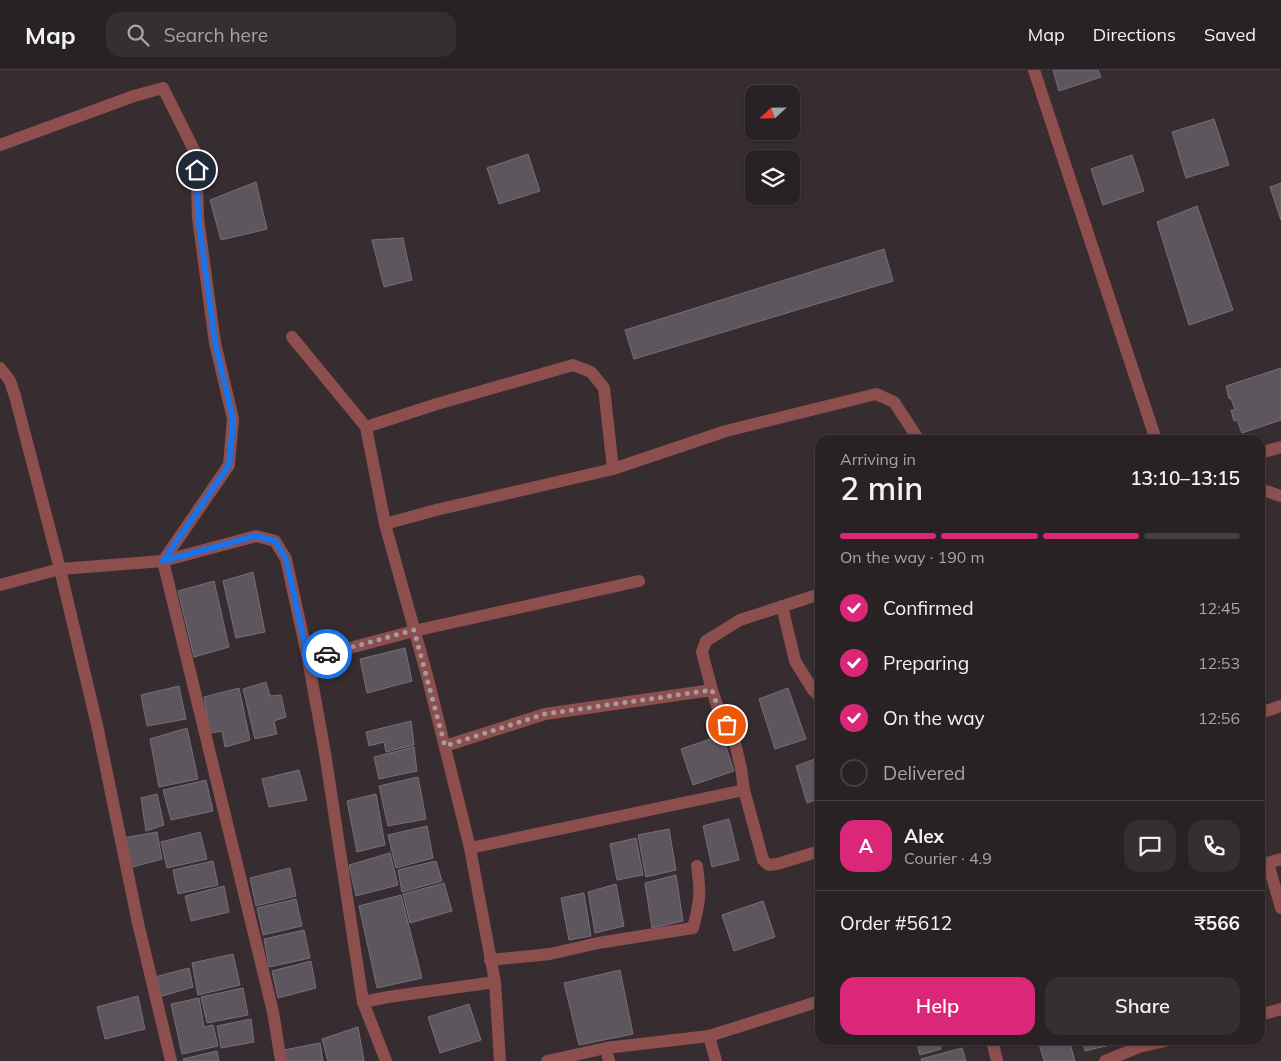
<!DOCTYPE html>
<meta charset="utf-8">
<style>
body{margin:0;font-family:Mulish,sans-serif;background:#352f32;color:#f1f3f6;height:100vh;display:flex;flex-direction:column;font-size:19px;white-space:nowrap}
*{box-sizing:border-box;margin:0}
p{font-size:16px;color:#a5a4a7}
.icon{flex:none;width:28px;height:28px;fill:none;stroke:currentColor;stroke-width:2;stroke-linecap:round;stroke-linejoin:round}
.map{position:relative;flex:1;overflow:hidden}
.side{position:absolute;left:815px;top:365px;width:450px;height:610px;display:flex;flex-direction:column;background:#292225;border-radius:15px;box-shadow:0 1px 4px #0004,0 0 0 1px #453f42}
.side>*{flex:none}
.needle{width:32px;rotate:248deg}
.fabs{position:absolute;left:745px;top:15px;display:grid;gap:10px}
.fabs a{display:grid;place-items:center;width:55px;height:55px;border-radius:10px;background:#292225;box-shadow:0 1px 4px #0004,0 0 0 1px #453f42;font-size:25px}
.pin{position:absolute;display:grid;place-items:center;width:42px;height:42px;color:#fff;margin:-21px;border:2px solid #fff;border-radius:50%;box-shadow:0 1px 5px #0007}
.courier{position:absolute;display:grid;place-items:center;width:50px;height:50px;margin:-25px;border:4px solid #1a73e8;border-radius:50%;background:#fff;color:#222;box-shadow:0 1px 6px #0007}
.head em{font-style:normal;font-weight:600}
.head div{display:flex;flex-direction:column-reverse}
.head{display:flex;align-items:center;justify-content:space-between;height:85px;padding:0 25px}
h1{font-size:32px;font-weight:600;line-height:38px}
.bar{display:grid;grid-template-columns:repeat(4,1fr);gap:8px 5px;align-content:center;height:60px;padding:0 25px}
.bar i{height:6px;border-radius:4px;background:#453f42}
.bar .active{background:#db2777}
.bar p{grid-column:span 4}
.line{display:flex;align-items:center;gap:12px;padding:0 25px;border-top:1px solid #453f42}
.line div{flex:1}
.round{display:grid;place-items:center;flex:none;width:52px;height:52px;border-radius:15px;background:#352f32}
ol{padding:0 25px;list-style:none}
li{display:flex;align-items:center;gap:15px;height:55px}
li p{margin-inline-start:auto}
li .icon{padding:5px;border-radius:50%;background:#db2777;color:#fff;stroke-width:4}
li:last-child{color:#a5a4a7}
li i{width:28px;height:28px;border:2px solid #453f42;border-radius:50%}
.action{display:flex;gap:10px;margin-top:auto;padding:10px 25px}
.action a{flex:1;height:58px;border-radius:15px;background:#db2777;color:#fff;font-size:20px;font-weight:600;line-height:58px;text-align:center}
.action a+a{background:#352f32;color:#f1f3f6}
header{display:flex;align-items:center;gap:30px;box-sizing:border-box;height:70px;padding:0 25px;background:#292225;border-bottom:1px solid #453f42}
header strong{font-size:24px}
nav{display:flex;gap:28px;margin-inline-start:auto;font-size:18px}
.search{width:350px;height:45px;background:#352f32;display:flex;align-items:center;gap:12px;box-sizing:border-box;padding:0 18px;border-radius:15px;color:#a5a4a7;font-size:19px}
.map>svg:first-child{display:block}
</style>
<header>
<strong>Map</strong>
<div class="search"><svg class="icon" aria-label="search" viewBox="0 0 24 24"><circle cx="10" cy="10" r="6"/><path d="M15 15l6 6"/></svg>Search here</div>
<nav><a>Map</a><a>Directions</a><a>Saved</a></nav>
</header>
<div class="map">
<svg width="1281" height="991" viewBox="0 0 1281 991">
<rect width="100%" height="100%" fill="#372d31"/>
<!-- building -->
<g fill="#5d565e" stroke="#776f78">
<polygon points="1053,0 1098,0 1101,7 1059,21"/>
<polygon points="1214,49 1229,95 1186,108 1172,62"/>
<polygon points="528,84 540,121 499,134 487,98"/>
<polygon points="1132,85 1144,121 1103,135 1091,99"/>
<polygon points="256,112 267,159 221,170 210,130"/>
<polygon points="1281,113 1281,150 1270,117"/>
<polygon points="1197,136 1233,240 1189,255 1157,152"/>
<polygon points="403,168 412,210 384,217 372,170"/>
<polygon points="884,179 893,211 634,289 625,260"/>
<polygon points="1281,298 1281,350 1242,363 1237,350 1234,351 1231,340 1235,340 1231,328 1229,329 1226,316"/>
<polygon points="253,502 265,562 236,568 223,511"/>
<polygon points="214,511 229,577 194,587 178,521"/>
<polygon points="405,578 412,611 367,623 360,589"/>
<polygon points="266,612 270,626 281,625 286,647 274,651 277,664 255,669 243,619"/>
<polygon points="179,616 186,649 147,656 141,625"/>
<polygon points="239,618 250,670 225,677 222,661 210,663 204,627"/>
<polygon points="788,618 806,669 775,679 759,629"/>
<polygon points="411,651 414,675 386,682 384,672 369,676 366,662"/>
<polygon points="187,658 198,709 159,717 150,669"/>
<polygon points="722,665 734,701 693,715 681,679"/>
<polygon points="414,677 417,701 379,709 374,687"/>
<polygon points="820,687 820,728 807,733 796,696"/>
<polygon points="299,700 307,730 269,737 262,709"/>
<polygon points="418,707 426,749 388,756 379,716"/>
<polygon points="206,710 213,741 171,750 163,720"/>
<polygon points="157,724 164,755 146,761 141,728"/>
<polygon points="376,724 385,775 357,782 347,731"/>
<polygon points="729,749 739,790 712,797 703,756"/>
<polygon points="427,756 433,788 396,798 388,765"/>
<polygon points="669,759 676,800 646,807 638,765"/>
<polygon points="157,762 162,789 129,798 123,768"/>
<polygon points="200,762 207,789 167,798 161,772"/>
<polygon points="636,768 643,805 617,810 610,774"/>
<polygon points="390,783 398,815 356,826 349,795"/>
<polygon points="213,791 218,815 178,824 173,800"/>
<polygon points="436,791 442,811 402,822 398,800"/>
<polygon points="290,798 296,826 256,836 250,808"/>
<polygon points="676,805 683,851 652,858 645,813"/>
<polygon points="444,813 452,841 410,853 403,824"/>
<polygon points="616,814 624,856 595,863 588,822"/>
<polygon points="224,816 229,842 191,851 185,826"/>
<polygon points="584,823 591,866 569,870 561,828"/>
<polygon points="401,825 422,908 377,918 359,836"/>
<polygon points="296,829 302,856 263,865 257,838"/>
<polygon points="763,831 775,867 734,881 722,845"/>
<polygon points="304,860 310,888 269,897 264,869"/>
<polygon points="233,884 240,915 198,925 192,893"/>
<polygon points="311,891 316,918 278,928 272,901"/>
<polygon points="189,898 193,917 159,927 155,907"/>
<polygon points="620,900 633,964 579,975 564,913"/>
<polygon points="243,918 248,945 207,953 201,927"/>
<polygon points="138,926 145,959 105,969 97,937"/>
<polygon points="199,928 204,957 213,955 218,976 182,984 171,934"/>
<polygon points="469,934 481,970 440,983 428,947"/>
<polygon points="251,949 254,972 221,978 217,956"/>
<polygon points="358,957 364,991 328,991 322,969"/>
<polygon points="916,970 939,970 941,979 920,985"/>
<polygon points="1038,970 1069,970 1075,991 1044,991"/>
<polygon points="1082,970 1127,970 1127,971 1085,981"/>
<polygon points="320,973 323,991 286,991 284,980"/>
<polygon points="962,978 966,991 922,991 921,989"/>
<polygon points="217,981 219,991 184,991 183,989"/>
</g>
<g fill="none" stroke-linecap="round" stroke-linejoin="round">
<!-- street -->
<g stroke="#8d4e4e" stroke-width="12">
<polyline points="1034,0 1156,370"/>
<polyline points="0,75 134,26 163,18 196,84 198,148 215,273 233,349 229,395 163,491 273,942 281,991"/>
<polyline points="292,267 366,357 385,454 428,609 470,778 495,912 500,991"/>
<polyline points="0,298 10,311 15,326 60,499 97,655 138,853 171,991"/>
<polyline points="366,357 437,334 573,295 591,302 604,318 613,399"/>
<polyline points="1260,383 1281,377"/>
<polyline points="1260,419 1281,426"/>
<polyline points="385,454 436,440 613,399 726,361 876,324 894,332 919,370"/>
<polyline points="0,515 60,499 163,491 256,466 275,471 286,489 308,589 325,683 363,932 386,991"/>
<polyline points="782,536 795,591 813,620 820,627"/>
<polyline points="308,589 414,561 639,511"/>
<polyline points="712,620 719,641 734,669 741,698 744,720"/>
<polyline points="1260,643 1281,636"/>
<polyline points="445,676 545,644 712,620 702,582 706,571 740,550 820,524"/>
<polyline points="470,778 744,720 763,790 769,795 777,794 820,781"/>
<polyline points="1268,793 1281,838"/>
<polyline points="1260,795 1281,789"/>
<path d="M490,890L550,884L598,873L693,858C700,831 701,824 697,796"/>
<polyline points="363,932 388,927 495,912"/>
<polyline points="1260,945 1281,939"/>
<polyline points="709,966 716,991"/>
<polyline points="992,970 997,991"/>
<polyline points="606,978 609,991"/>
<polyline points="547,991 606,978 709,966 820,931"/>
<polyline points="1105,991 1139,977 1169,970"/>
</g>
</g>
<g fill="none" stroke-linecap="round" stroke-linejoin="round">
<!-- done -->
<polyline stroke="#a49c9f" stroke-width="5" stroke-dasharray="0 9" points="327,584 414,560 445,676 545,644 712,620 719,641 727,655"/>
<!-- route -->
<polyline stroke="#1a73e8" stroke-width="6" points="197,100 198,148 208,219 215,273 233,349 232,364 229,395 163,491 256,466 275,471 286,489 308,589 327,584"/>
</g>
</svg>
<div class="fabs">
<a><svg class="needle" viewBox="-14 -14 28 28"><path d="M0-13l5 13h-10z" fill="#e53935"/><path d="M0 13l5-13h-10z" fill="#a5a4a7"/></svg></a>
<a><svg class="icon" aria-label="layers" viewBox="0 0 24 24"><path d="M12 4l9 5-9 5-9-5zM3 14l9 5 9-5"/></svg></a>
</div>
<div class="pin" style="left:727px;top:655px;background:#ea580c"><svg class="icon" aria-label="bag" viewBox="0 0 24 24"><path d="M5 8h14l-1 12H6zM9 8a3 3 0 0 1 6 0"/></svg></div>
<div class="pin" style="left:197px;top:100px;background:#1f2937"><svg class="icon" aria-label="home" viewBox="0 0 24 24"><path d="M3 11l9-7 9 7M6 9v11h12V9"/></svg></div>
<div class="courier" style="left:327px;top:584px"><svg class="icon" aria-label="car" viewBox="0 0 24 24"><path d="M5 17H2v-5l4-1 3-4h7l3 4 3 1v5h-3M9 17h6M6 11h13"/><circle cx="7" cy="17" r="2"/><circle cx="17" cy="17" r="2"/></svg></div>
<section class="side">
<div class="head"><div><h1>2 min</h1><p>Arriving in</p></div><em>13:10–13:15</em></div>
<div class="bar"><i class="active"></i><i class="active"></i><i class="active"></i><i></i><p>On the way · 190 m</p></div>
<ol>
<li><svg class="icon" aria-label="check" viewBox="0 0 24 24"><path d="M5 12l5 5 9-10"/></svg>Confirmed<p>12:45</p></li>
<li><svg class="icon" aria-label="check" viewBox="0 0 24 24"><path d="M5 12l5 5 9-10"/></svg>Preparing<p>12:53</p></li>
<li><svg class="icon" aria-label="check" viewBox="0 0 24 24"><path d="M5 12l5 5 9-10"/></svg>On the way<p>12:56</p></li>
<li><i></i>Delivered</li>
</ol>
<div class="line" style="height:90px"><b class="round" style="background:#db2777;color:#fff">A</b><div><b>Alex</b><p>Courier · 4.9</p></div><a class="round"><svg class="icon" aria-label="chat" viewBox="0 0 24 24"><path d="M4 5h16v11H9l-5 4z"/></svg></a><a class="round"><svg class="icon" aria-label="phone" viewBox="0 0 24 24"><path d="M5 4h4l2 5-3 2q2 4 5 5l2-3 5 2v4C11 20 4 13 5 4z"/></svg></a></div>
<div class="line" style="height:65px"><div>Order #5612</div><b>₹566</b></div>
<div class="action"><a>Help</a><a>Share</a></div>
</section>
</div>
